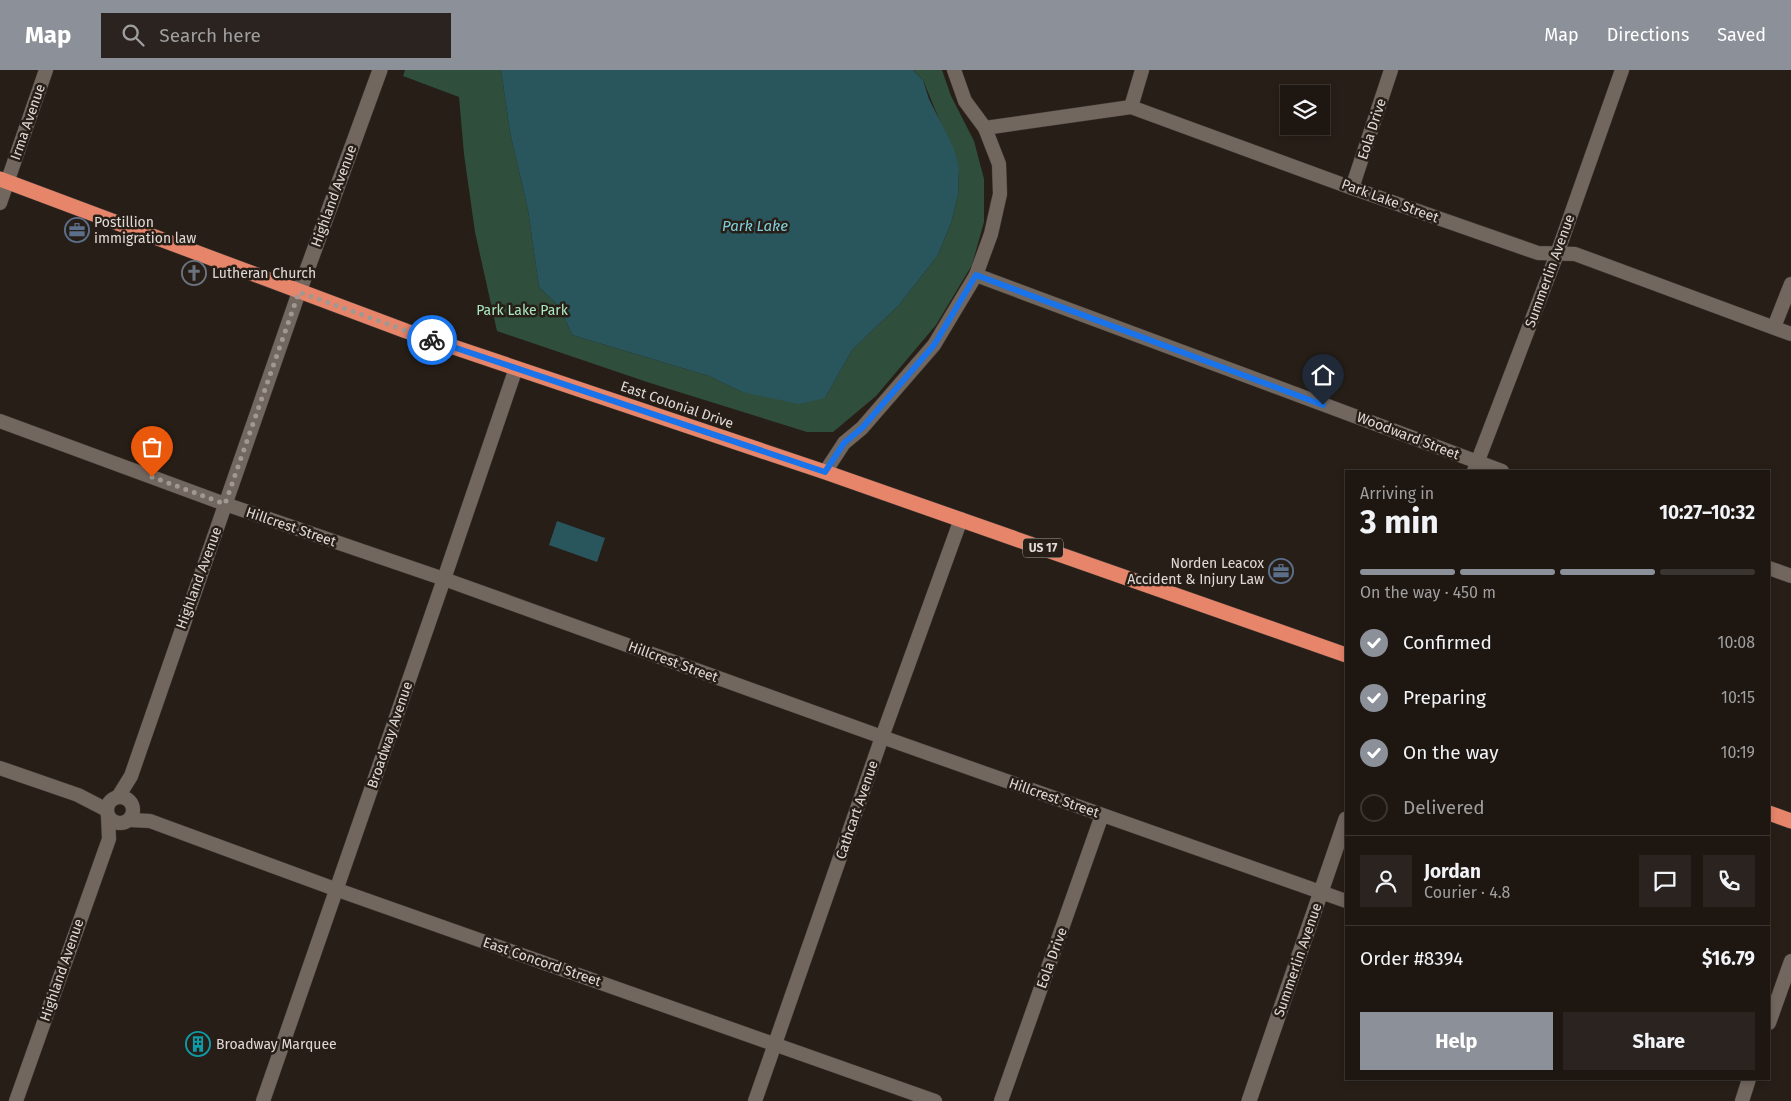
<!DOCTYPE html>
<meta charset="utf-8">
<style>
body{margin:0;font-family:"Fira Sans",sans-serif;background:#2a231f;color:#f1f3f6;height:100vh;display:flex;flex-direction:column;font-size:19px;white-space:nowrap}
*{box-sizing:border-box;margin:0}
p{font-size:16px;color:#a09f9f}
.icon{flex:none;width:28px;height:28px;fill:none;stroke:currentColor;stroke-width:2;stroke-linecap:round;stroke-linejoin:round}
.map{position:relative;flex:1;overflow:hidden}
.side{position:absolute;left:1345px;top:400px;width:425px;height:610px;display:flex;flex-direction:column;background:#1d1611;border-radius:0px;box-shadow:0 2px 8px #0003,0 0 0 1px #3b3531}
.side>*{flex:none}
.fabs{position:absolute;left:1280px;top:15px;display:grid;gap:10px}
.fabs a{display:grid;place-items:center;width:50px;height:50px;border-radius:0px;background:#1d1611;box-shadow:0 2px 8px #0003,0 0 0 1px #3b3531;font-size:25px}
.pin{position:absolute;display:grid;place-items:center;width:42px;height:42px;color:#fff;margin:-51px -21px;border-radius:50% 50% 50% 0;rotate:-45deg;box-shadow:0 0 5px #0007}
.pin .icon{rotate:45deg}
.courier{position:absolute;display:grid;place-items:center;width:50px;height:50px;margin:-25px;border:4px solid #1a73e8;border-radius:50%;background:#fff;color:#222;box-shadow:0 1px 6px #0007}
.head em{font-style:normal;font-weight:700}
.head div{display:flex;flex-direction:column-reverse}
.head{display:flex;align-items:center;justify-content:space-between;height:85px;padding:0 15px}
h1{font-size:32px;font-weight:700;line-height:38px}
.bar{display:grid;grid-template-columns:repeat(4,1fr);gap:8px 5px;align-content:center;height:60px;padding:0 15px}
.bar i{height:6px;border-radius:4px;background:#3b3531}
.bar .selected{background:#8c9099}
.bar p{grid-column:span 4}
.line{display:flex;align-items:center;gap:12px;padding:0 15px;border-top:1px solid #3b3531}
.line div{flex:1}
.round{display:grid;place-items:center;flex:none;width:52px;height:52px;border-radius:0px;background:#2a231f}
ol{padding:0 15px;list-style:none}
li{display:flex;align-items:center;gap:15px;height:55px}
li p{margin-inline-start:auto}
li .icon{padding:5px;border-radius:50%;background:#8c9099;color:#fff;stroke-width:4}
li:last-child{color:#a09f9f}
li i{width:28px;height:28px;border:2px solid #3b3531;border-radius:50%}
.button{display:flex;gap:10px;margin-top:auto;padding:10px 15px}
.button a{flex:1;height:58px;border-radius:0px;background:#8c9099;color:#fff;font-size:20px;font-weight:700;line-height:58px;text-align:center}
.button a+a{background:#2a231f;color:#f1f3f6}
header{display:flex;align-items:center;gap:30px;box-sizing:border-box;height:70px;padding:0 25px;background:#8c9099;color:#fff}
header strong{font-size:24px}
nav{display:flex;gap:28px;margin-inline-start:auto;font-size:18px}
.search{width:350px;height:45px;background:#2a231f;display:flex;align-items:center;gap:12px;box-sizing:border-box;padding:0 18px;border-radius:0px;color:#a09f9f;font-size:19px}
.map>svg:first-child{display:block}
</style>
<header>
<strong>Map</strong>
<div class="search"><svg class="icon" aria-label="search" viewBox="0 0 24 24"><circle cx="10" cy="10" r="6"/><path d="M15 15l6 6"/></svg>Search here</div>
<nav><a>Map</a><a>Directions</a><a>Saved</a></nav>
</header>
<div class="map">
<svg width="1791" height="1031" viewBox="0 0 1791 1031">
<rect width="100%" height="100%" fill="#271e17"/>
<!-- green -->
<polygon fill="#2f4f3c" points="405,0 501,0 510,62 528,140 539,217 560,237 572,265 709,306 742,322 825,328 852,280 899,235 938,185 951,153 958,125 959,98 923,10 913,0 942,0 951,26 974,71 984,109 984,152 972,195 936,255 876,326 833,362 807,362 650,313 497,261 475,162 464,84 459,27 403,6"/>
<!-- water -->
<g fill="#29555d">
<polygon points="501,0 913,0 923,10 929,29 954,79 959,98 958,125 951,153 938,185 899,235 852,280 825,328 799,334 742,322 709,306 572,265 560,237 539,217 528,140 510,62"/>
<polygon points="557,451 605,468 597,492 549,475"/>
</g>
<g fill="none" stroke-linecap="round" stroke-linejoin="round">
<defs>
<g id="street">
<polyline points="1131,37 1142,0"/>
<polyline points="985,58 1131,37 1352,118 1538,183 1575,184 1791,264"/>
<polyline points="1352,118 1391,0"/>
<polyline points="0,133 46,0"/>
<polyline points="976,205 1502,401"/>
<polyline points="1774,257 1791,214"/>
<polyline points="0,351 225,434 444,509 882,667 1346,831"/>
<polyline points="1474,401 1557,184 1622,0"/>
<polyline points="825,402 844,373 862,358 934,275 976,205 991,164 1000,124 999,94 985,58 965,31 954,0"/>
<polyline points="1769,498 1791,506"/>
<polyline points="0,698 78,725 107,740"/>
<circle cx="120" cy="740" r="13"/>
<polyline points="118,727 131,706 299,222"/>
<polyline points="130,750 150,751 335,819 935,1031"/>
<polyline points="1769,953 1791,891"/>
<polyline points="16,1031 109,769 108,746"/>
<polyline points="263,1031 444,509 516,298"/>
<polyline points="755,1031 882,667 961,449"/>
<polyline points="1001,1031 1102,745"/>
<polyline points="1742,1031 1749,1009"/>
</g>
<g id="secondary">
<polyline points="299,222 380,0"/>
<polyline points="1249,1031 1346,749"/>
</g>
<g id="highway">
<polyline points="0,109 406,261 825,402 1346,585"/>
<polyline points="1769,743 1791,751"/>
</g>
</defs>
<!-- street casing -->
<use href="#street" stroke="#423a36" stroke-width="15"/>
<!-- secondary casing -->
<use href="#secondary" stroke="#423a36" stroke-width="16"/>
<!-- highway casing -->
<use href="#highway" stroke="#423a36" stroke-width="16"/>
<!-- street -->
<use href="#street" stroke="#72675f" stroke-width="14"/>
<!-- secondary -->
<use href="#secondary" stroke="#72675f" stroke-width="15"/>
<!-- highway -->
<use href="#highway" stroke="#e7856a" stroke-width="15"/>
</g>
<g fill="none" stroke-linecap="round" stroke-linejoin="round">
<!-- done -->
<polyline stroke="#9f9893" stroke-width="5" stroke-dasharray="0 9" points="152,407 225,434 299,222 432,270"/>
<!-- route -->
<polyline stroke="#1a73e8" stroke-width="6" points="432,270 825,402 844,373 862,358 934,275 976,205 1323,335"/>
</g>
<!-- icons -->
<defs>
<symbol id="office-ring" viewBox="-11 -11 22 22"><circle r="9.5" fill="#271e17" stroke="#5c6f8a" stroke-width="1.5"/><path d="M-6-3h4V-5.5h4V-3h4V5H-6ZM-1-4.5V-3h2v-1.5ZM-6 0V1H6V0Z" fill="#5c6f8a"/></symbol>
<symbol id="church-ring" viewBox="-11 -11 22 22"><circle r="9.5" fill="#271e17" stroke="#6b7280" stroke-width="1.5"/><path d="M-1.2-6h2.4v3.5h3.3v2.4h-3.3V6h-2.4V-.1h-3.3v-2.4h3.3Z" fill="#6b7280"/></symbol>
<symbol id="building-ring" viewBox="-11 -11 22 22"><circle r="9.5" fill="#271e17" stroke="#0f9aa8" stroke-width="1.5"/><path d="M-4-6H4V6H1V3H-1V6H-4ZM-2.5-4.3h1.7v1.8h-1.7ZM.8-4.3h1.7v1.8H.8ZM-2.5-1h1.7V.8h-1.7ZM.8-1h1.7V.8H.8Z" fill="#0f9aa8"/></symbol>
</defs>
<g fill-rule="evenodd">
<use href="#office-ring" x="63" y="146" width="28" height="28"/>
<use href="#church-ring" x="180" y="189" width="28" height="28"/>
<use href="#office-ring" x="1267" y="487" width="28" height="28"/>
<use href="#building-ring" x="184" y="960" width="28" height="28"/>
</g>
<g text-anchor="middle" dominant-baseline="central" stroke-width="5" stroke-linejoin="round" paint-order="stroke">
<!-- shield labels -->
<rect fill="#271e17" stroke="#a8a29d" stroke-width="1" x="1023" y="468.5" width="40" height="19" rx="4"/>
<g font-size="12" font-weight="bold" fill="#e0dad6">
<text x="1043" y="478">US 17</text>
</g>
<!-- street labels -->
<g font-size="14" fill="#e0dad6" stroke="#271e17">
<text transform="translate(28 52) rotate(-71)">Irma Avenue</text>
<text transform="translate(1372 59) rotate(-72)">Eola Drive</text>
<text transform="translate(334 126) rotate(-70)">Highland Avenue</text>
<text transform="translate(1390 131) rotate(20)">Park Lake Street</text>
<text transform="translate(1550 201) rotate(-70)">Summerlin Avenue</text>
<text transform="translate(677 335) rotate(19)">East Colonial Drive</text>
<text transform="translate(1408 366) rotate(21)">Woodward Street</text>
<text transform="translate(291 457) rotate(19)">Hillcrest Street</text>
<text transform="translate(199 508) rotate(-70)">Highland Avenue</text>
<text transform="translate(673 592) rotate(20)">Hillcrest Street</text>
<text transform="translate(390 665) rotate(-71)">Broadway Avenue</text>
<text transform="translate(1054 728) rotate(19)">Hillcrest Street</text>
<text transform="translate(857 740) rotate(-71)">Cathcart Avenue</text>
<text transform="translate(1052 888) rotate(-70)">Eola Drive</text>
<text transform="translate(1298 890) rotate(-71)">Summerlin Avenue</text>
<text transform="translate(542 892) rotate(19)">East Concord Street</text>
<text transform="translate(62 900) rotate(-71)">Highland Avenue</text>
</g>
<!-- poi labels -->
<g font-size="14" fill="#e0dad6" stroke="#271e17" text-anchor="start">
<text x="94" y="152">Postillion<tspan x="94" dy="16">immigration law</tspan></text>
<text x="212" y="203">Lutheran Church</text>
<text x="1264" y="493" text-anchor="end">Norden Leacox<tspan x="1264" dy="16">Accident &amp; Injury Law</tspan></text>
<text x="216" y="974">Broadway Marquee</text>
</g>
<!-- park labels -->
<g font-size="14" fill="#abe8c2" stroke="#271e17">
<text x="522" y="240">Park Lake Park</text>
</g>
<!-- water labels -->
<g font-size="15" font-style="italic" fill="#81d0de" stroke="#271e17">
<text x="755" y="156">Park Lake</text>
</g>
</g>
</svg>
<div class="fabs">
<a><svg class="icon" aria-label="layers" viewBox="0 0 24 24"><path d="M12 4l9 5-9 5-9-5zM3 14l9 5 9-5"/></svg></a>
</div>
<div class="pin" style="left:152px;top:407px;background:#ea580c"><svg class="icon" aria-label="bag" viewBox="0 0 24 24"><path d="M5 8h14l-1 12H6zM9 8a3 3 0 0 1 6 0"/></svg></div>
<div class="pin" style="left:1323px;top:335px;background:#1f2937"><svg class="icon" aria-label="home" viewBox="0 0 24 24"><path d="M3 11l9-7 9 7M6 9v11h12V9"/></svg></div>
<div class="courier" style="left:432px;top:270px"><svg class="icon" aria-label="bike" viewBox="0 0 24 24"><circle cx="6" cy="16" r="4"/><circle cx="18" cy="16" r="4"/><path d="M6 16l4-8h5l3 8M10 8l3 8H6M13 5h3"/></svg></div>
<section class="side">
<div class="head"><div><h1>3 min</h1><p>Arriving in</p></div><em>10:27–10:32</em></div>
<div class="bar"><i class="selected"></i><i class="selected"></i><i class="selected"></i><i></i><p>On the way · 450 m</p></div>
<ol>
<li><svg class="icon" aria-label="check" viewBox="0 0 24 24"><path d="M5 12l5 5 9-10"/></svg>Confirmed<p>10:08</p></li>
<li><svg class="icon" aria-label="check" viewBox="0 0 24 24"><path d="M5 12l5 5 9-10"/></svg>Preparing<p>10:15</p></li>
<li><svg class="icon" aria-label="check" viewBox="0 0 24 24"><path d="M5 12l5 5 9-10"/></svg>On the way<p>10:19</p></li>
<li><i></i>Delivered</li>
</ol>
<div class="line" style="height:90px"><a class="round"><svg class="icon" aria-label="person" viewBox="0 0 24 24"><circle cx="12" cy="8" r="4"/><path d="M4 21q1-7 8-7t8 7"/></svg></a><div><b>Jordan</b><p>Courier · 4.8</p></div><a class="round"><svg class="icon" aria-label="chat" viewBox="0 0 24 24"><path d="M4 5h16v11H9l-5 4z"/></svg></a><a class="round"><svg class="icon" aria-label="phone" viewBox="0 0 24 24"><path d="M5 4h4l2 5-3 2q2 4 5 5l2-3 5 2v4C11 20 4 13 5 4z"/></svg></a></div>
<div class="line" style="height:65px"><div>Order #8394</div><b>$16.79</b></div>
<div class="button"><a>Help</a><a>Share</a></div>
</section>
</div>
